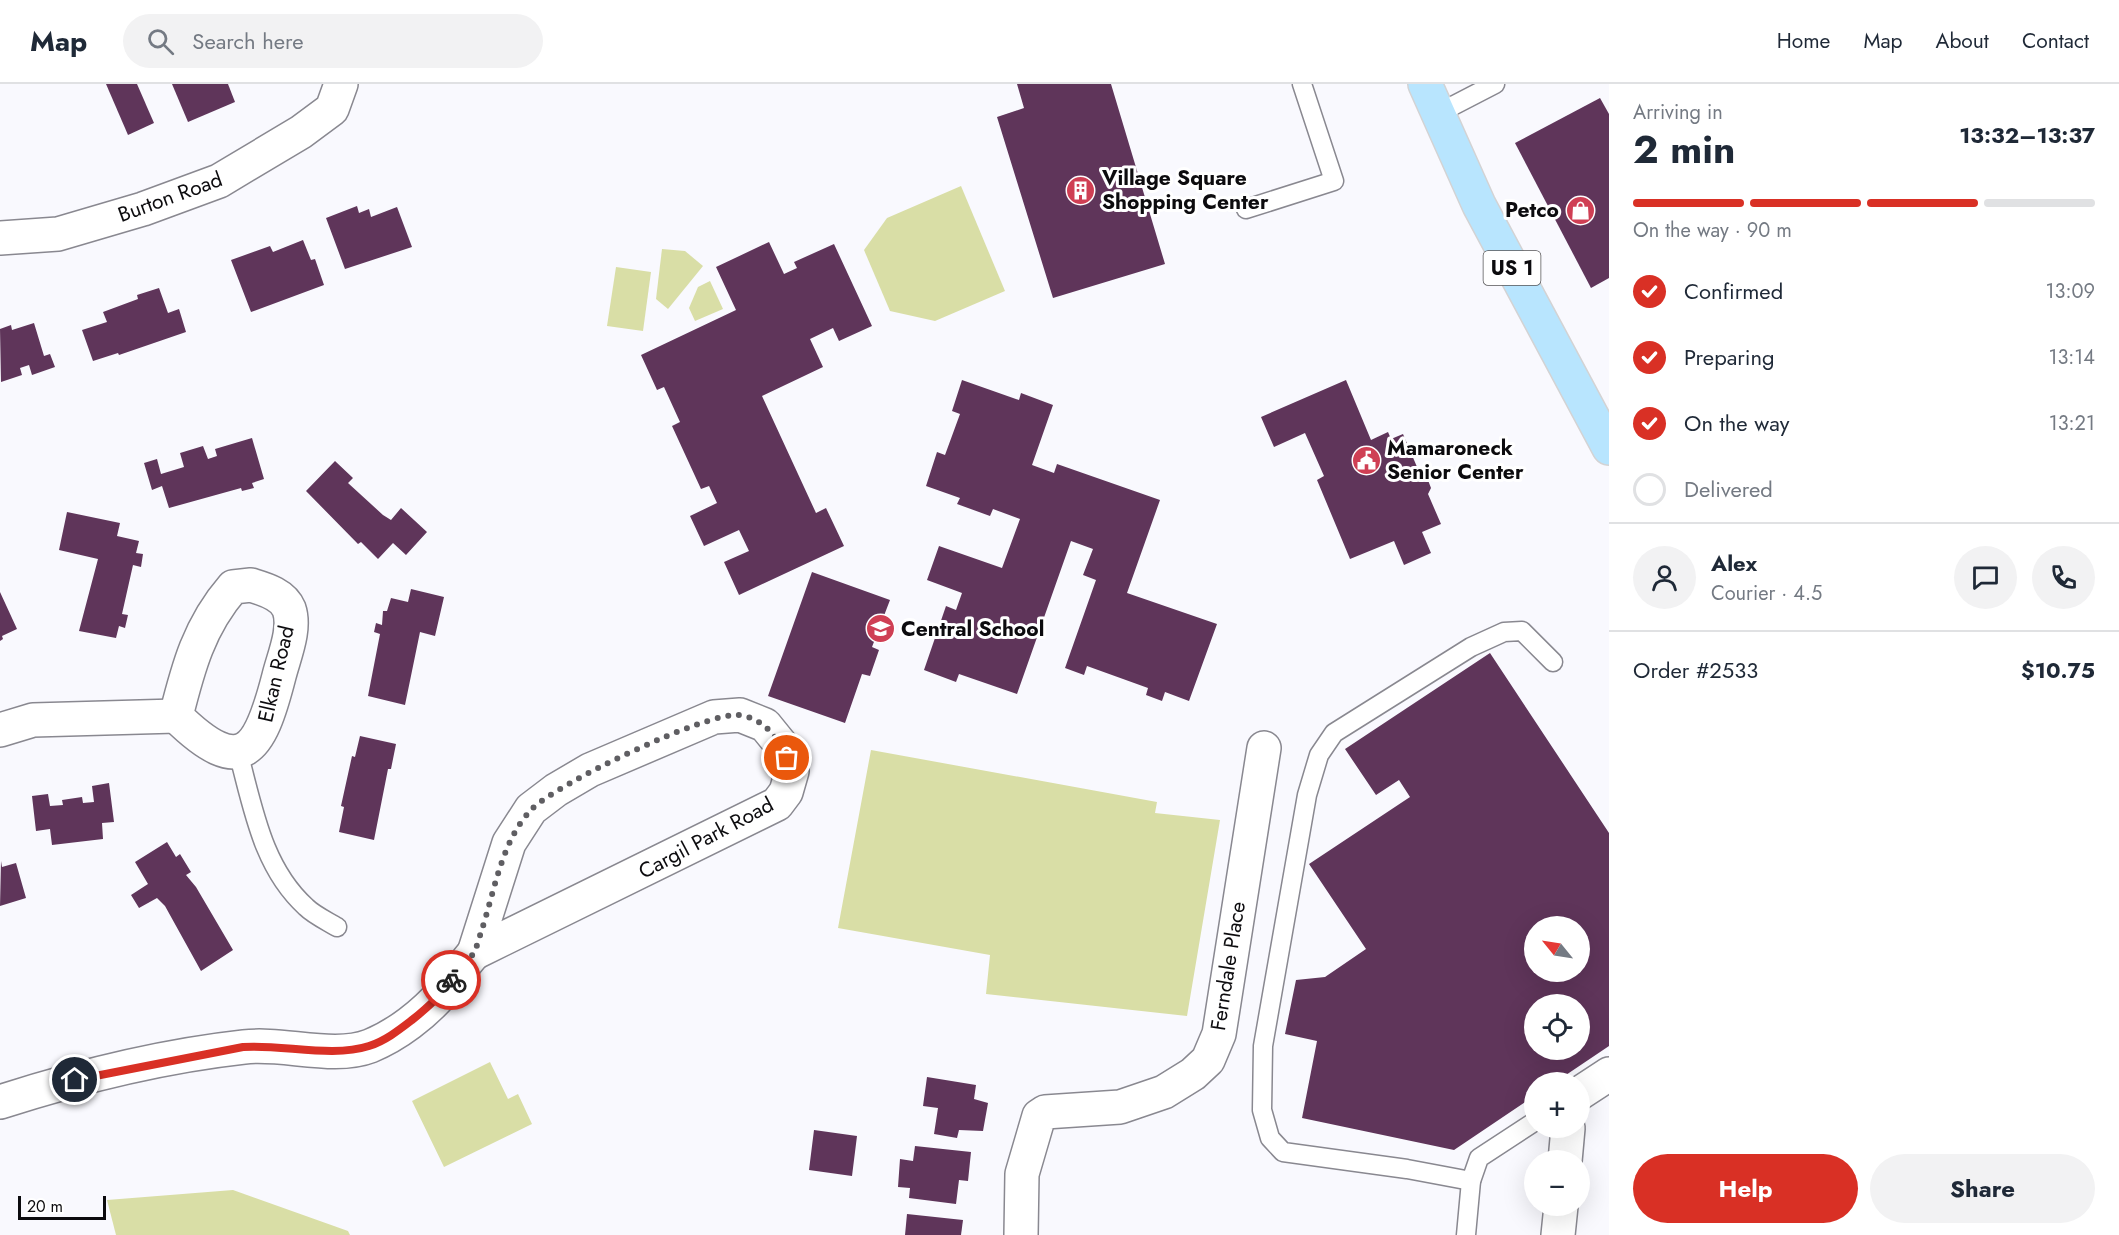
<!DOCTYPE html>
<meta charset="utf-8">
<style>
body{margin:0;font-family:Jost,sans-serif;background:#f2f2f3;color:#1f2937;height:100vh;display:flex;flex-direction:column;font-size:22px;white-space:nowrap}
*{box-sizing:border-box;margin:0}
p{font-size:20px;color:#747a83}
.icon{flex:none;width:33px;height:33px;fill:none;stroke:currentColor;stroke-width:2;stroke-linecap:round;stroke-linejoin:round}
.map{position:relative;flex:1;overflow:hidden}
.drawer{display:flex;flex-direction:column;background:#fff;width:510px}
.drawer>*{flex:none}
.needle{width:39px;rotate:300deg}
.fabs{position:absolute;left:1524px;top:832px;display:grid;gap:12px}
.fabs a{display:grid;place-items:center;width:66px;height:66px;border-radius:50%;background:#fff;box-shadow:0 6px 24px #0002;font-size:30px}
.scale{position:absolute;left:18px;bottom:15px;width:88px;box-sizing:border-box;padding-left:6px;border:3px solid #0c0b0e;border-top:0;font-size:16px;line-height:21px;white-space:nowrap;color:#0c0b0e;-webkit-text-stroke:4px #fff;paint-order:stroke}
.pin{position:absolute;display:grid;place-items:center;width:51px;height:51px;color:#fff;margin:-26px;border:3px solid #fff;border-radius:50%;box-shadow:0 2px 6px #0007}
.courier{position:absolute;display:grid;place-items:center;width:60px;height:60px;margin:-30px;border:4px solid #d93025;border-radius:50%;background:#fff;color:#222;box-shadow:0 2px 8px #0007}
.headline em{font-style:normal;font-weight:700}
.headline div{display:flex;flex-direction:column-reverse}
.headline{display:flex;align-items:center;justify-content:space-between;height:102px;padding:0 24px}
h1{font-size:39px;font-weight:700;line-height:45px}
.bar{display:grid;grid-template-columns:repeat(4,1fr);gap:9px 6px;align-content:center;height:72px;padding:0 24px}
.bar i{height:8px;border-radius:4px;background:#e0e1e3}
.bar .on{background:#d93025}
.bar p{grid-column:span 4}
.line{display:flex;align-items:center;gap:15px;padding:0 24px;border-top:2px solid #e0e1e3}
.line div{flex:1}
.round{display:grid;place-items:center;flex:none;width:63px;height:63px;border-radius:32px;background:#f2f2f3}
ol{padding:0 24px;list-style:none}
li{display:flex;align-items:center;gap:18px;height:66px}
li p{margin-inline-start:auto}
li .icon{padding:6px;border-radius:50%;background:#d93025;color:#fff;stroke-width:4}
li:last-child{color:#747a83}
li i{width:33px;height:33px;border:3px solid #e0e1e3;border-radius:50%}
.button{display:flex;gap:12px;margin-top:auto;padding:12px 24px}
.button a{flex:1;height:69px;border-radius:36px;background:#d93025;color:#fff;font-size:24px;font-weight:700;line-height:69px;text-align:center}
.button a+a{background:#f2f2f3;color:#1f2937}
header{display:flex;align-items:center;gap:36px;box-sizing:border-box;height:84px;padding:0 30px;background:#fff;border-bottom:2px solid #e0e1e3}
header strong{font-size:28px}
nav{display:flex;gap:33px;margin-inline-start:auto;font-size:21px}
.search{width:420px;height:54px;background:#f2f2f3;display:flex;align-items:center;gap:15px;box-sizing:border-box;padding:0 21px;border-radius:33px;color:#747a83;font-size:22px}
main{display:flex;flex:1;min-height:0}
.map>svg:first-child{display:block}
</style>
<header>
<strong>Map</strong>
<div class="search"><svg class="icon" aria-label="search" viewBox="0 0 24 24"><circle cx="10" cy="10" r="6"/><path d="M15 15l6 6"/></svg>Search here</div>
<nav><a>Home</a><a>Map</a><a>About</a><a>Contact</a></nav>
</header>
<main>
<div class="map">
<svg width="1609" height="1151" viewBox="0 0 1609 1151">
<rect width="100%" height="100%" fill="#f9f9fe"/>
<!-- green -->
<g fill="#d9dea6">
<polygon points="961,102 1005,207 935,237 890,227 864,166 887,134"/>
<polygon points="662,165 685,167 703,182 668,225 656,215"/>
<polygon points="616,183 651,188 643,247 607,242"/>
<polygon points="710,197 723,225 695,237 689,224 698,203"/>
<polygon points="871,666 1157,718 1155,729 1220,736 1187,932 986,910 990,871 838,844"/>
<polygon points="490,978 508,1015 518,1010 532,1040 444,1083 412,1017"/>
<polygon points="233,1106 348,1147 350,1151 116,1151 107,1116"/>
</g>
<!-- building -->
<g fill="#5f355a" fill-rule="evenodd">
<polygon points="106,0 137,0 154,39 128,51"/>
<polygon points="172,0 228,0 235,18 188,38"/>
<polygon points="1017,0 1111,0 1165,180 1053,214 997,33 1024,24"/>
<polygon points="1600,14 1609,30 1609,194 1591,204 1515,59"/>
<polygon points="357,122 359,129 369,125 371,133 397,123 412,163 345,185 326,134"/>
<polygon points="303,156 311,176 315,175 324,201 251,228 231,176 270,162 273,168"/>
<polygon points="769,158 784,190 797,184 794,178 834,160 872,242 839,257 833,244 810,255 823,283 762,312 816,429 826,424 844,462 739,511 724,478 749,467 739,446 704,462 690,432 717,419 709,402 701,405 672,342 680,338 664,303 657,306 641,271 736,226 716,183"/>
<polygon points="159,204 168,229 179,225 186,248 119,271 118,269 93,277 82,246 107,238 103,228 138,215 137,211"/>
<polygon points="34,239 44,272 50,270 55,283 32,291 29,281 20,284 22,291 1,298 0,245 11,241 12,246"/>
<polygon points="962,296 1019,316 1021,309 1053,321 1032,381 1054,389 1057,380 1160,416 1127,509 1217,540 1189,617 1165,608 1162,617 1146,611 1148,604 1087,582 1084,591 1065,584 1096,496 1083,491 1093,465 1071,457 1017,610 959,590 956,598 924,586 946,522 956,526 962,509 927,496 939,462 1002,484 1020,435 993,425 990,432 957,420 960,414 926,402 937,368 945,371 960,330 952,327"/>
<polygon points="1346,296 1371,356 1388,348 1391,355 1403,350 1420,390 1426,391 1431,404 1428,410 1441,440 1422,448 1431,469 1404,481 1394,457 1350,475 1317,396 1324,392 1305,349 1274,363 1261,333"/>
<polygon points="252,354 264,395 252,399 254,404 242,407 241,404 169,424 162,402 152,406 144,379 157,375 161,390 184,383 180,369 203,362 208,375 217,372 215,365"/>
<polygon points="335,377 353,394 348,399 383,431 391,436 401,424 427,448 406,471 393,459 378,475 361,458 358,460 306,407"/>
<polygon points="67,428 120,439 117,452 139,457 136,469 143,470 141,483 133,481 122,530 128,531 125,544 119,542 116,554 79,547 98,475 59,466"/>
<polygon points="812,488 890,516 872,563 879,566 870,592 862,590 845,639 768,612"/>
<polygon points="411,505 444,513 435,552 420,548 405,621 368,612 380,550 374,548 376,539 382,541 383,527 387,527 391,514 408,518"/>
<polygon points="0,508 17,545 2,552 3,555 0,557"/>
<path d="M1490,569L1609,749V962L1554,999H1534V1012L1454,1066L1302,1034L1317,957L1285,950L1296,896L1325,893L1366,865L1309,780L1410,713L1399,696L1376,711L1345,665ZM1534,843H1580V888H1534ZM1534,921H1580V966H1534Z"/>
<polygon points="360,652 396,660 391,685 388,685 374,756 339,748 344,723 341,722 352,672 355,673"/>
<polygon points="109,699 114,738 102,739 103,755 52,761 50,745 36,747 32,712 48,710 50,722 63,721 62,716 82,713 83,719 94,718 92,702"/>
<polygon points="167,758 176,773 180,770 191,788 186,791 196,803 233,866 201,887 165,822 157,814 139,824 131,811 148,800 135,778"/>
<polygon points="1,777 2,783 16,779 26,814 0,822"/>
<polygon points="927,993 976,1001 974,1015 988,1019 983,1047 959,1046 957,1054 934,1050 938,1024 923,1022"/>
<polygon points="814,1046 857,1052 852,1092 809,1086"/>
<polygon points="915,1062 971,1068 968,1097 959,1096 956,1120 909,1114 910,1104 898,1103 900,1075 913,1077"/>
<polygon points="907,1130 963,1136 961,1151 905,1151"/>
</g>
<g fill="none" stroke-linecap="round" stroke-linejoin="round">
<defs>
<g id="service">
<polyline points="1437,30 1495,0"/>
<polyline points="1246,125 1334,97 1302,0"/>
<path d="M238,668C253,723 262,783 306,823C314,831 327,837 337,843"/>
<polyline points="1471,1097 1407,1085 1283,1068 1270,1054 1262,1026 1263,962 1307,711 1319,671 1334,649 1471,563 1504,548 1522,547 1553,578"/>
<polyline points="1466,1151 1471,1097 1479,1074 1534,1038"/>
</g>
<g id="minor">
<polyline points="0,154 58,150 143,125 219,97 301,48 332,25 341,0"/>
<path d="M251,501C264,505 283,510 289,525C296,545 284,572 279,592C260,666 243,698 176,632C188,584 199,542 233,503Z"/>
<polygon points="740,631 765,641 782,662 792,687 786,708 777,720 474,869 509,759 531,725 556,706 590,686 714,633"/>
<polyline points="0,646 33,636 176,632"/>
<polyline points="1580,1009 1609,990"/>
<path d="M0,1018C78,993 162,972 244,963C282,958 334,976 370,962C397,951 424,930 443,908C454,896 463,881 474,869"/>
<polyline points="1565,1077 1568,1044"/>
<polyline points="1021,1151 1022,1090 1039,1032 1045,1028 1120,1023 1164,1008 1193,990 1208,976 1219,950 1264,664"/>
<polyline points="1558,1151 1561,1122"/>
</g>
<polyline id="primary" points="1425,0 1479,121 1609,364"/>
</defs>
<!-- service casing -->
<use href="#service" stroke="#898890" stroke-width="21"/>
<!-- minor casing -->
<use href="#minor" stroke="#898890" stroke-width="36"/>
<!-- primary casing -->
<use href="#primary" stroke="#d3d3d4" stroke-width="36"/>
<!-- service -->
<use href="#service" stroke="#fff" stroke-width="18"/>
<!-- minor -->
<use href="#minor" stroke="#fff" stroke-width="33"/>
<!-- primary -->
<use href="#primary" stroke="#b8e5fe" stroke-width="33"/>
</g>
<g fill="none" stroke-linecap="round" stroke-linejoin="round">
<!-- done -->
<path stroke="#5f5e62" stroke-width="6" stroke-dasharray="0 10.8" d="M451,896C458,887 469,878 474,868C478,861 480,850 483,842C495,804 503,754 532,725C558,699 704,629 738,631C762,633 779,654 787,674"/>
<!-- route -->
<path stroke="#d93025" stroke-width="8" d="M75,996L243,963C282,960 332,974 369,962C385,957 399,946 412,936C427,924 441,912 451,896"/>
</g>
<!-- icons -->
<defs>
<symbol id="building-disc" viewBox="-11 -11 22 22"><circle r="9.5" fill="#cf3f54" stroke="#fff"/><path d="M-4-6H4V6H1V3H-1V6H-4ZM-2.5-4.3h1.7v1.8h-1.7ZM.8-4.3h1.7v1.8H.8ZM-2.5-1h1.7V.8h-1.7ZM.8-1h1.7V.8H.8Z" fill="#fff"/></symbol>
<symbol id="shop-disc" viewBox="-11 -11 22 22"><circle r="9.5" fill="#cf3f54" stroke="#fff"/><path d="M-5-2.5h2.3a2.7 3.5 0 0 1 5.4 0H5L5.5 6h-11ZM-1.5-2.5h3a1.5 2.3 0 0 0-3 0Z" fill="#fff"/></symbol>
<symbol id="civic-disc" viewBox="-11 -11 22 22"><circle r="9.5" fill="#cf3f54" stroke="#fff"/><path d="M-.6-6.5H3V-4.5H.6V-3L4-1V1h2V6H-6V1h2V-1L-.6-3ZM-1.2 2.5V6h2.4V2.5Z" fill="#fff"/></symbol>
<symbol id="school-disc" viewBox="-11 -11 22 22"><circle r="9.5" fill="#cf3f54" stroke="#fff"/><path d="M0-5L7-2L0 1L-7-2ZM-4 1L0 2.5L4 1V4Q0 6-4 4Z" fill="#fff"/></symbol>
</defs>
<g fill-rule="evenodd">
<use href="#building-disc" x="1064" y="90" width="33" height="33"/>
<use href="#shop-disc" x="1564" y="110" width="33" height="33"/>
<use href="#civic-disc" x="1350" y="360" width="33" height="33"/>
<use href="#school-disc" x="864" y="528" width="33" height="33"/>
</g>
<g text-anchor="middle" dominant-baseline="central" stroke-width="6" stroke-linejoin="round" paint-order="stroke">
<!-- shield labels -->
<rect fill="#fff" stroke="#555456" stroke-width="1.5" x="1483.5" y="167" width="57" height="34" rx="4.5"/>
<g font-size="20" font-weight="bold" fill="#0c0b0e">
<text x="1512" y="184">US 1</text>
</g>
<!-- poi labels -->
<g font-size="21" font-weight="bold" fill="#0c0b0e" stroke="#fff" text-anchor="start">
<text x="1102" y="94">Village Square<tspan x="1102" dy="24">Shopping Center</tspan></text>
<text x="1559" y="126" text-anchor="end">Petco</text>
<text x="1387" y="364">Mamaroneck<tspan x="1387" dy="24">Senior Center</tspan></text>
<text x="901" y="545">Central School</text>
</g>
<!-- street labels -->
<g font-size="21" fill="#0c0b0e" stroke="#fff">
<text transform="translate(170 113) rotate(-20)">Burton Road</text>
<text transform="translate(276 590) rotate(-77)">Elkan Road</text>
<text transform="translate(706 754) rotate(-28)">Cargil Park Road</text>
<text transform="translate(1228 882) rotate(-81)">Ferndale Place</text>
</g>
</g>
</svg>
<div class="fabs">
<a><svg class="needle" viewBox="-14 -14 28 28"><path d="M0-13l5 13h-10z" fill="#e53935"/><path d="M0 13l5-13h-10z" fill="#747a83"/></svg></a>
<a><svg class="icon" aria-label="locate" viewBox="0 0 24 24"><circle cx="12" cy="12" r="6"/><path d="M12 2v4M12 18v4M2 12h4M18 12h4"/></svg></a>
<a>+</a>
<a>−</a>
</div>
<div class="scale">20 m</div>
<div class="pin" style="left:787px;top:674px;background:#ea580c"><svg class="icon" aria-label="bag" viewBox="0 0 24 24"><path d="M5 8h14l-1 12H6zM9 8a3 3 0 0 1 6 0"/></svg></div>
<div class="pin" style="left:75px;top:996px;background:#1f2937"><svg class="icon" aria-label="home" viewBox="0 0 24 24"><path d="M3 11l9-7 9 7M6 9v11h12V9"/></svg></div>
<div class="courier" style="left:451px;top:896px"><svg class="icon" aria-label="bike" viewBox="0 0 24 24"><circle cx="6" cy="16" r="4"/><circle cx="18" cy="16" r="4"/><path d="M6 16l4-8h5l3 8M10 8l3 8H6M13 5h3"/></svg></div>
</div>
<section class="drawer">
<div class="headline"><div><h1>2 min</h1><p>Arriving in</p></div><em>13:32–13:37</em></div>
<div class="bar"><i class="on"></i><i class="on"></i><i class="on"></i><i></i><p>On the way · 90 m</p></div>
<ol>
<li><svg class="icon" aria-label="check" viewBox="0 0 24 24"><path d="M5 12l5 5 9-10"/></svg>Confirmed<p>13:09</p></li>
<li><svg class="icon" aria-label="check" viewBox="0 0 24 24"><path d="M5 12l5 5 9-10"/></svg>Preparing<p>13:14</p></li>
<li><svg class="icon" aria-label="check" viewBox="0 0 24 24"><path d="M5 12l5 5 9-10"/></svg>On the way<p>13:21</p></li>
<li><i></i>Delivered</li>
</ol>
<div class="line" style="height:108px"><a class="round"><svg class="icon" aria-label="person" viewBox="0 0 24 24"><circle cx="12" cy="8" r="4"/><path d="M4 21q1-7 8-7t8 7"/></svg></a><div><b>Alex</b><p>Courier · 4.5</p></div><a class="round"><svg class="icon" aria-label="chat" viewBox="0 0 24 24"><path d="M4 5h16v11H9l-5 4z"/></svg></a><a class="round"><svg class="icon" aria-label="phone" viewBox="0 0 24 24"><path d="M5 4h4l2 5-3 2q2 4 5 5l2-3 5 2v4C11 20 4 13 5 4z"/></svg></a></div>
<div class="line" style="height:78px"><div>Order #2533</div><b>$10.75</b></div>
<div class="button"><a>Help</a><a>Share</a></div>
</section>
</main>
